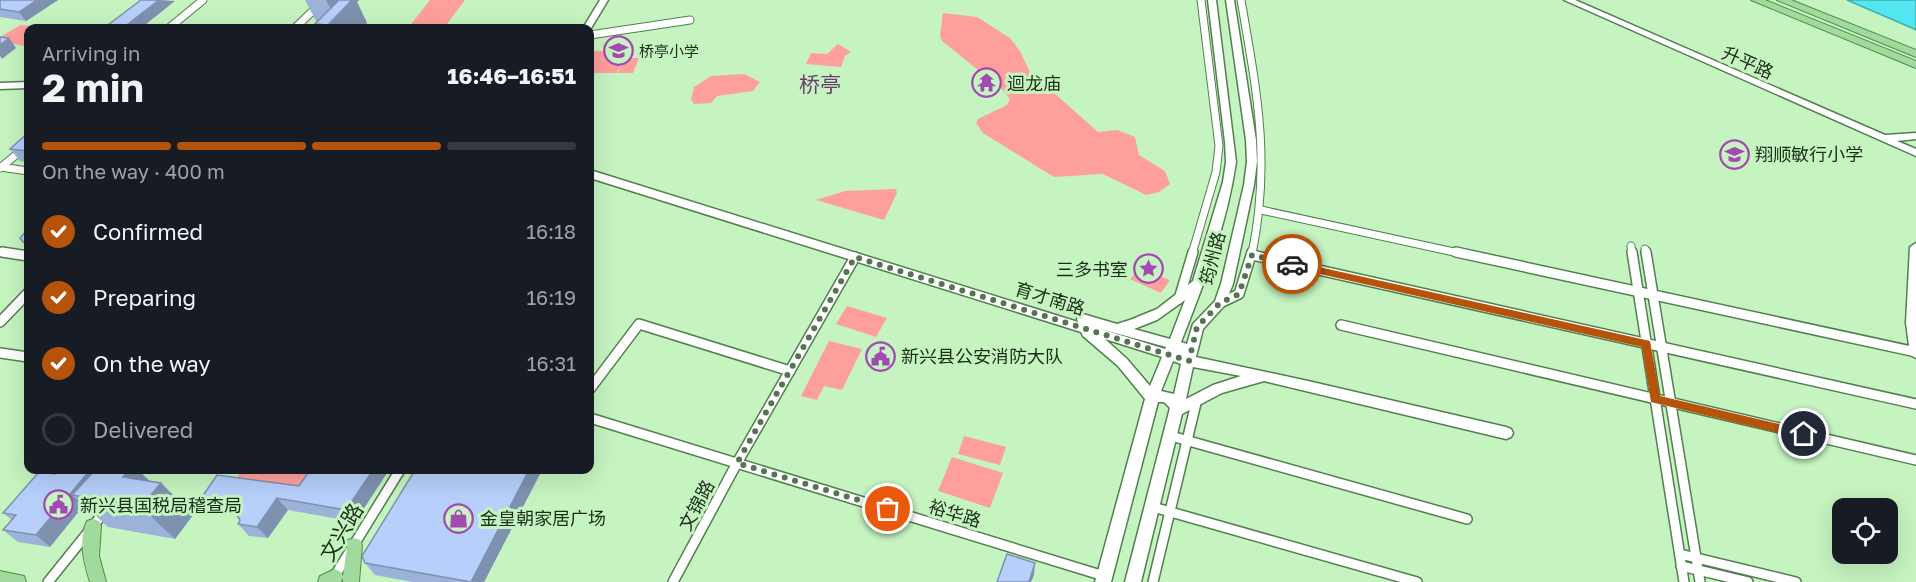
<!DOCTYPE html>
<meta charset="utf-8">
<style>
body{margin:0;font-family:"Golos Text","Noto Sans SC",sans-serif;background:#242831;color:#f1f3f6;height:100vh;display:flex;flex-direction:column;font-size:22px;white-space:nowrap}
*{box-sizing:border-box;margin:0}
p{font-size:20px;color:#9ea1a6}
.icon{flex:none;width:33px;height:33px;fill:none;stroke:currentColor;stroke-width:2;stroke-linecap:round;stroke-linejoin:round}
.map{position:relative;flex:1;overflow:hidden}
.details{position:absolute;left:24px;top:24px;width:570px;height:450px;display:flex;flex-direction:column;background:#171b24;border-radius:12px;box-shadow:0 6px 24px #0002}
.details>*{flex:none}
.fabs{position:absolute;left:1832px;top:498px;display:grid;gap:12px}
.fabs a{display:grid;place-items:center;width:66px;height:66px;border-radius:12px;background:#171b24;box-shadow:0 6px 24px #0002;font-size:30px}
.pin{position:absolute;display:grid;place-items:center;width:51px;height:51px;color:#fff;margin:-26px;border:3px solid #fff;border-radius:50%;box-shadow:0 2px 6px #0007}
.courier{position:absolute;display:grid;place-items:center;width:60px;height:60px;margin:-30px;border:4px solid #b45309;border-radius:50%;background:#fff;color:#222;box-shadow:0 2px 8px #0007}
.summary em{font-style:normal;font-weight:700}
.summary div{display:flex;flex-direction:column-reverse}
.summary{display:flex;align-items:center;justify-content:space-between;height:102px;padding:0 18px}
h1{font-size:39px;font-weight:700;line-height:45px}
.bar{display:grid;grid-template-columns:repeat(4,1fr);gap:9px 6px;align-content:center;height:72px;padding:0 18px}
.bar i{height:8px;border-radius:4px;background:#363941}
.bar .current{background:#b45309}
.bar p{grid-column:span 4}
ol{padding:0 18px;list-style:none}
li{display:flex;align-items:center;gap:18px;height:66px}
li p{margin-inline-start:auto}
li .icon{padding:6px;border-radius:50%;background:#b45309;color:#fff;stroke-width:4}
li:last-child{color:#9ea1a6}
li i{width:33px;height:33px;border:3px solid #363941;border-radius:50%}
.map>svg:first-child{display:block}
</style>
<div class="map">
<svg width="1916" height="582" viewBox="0 0 1916 582">
<rect width="100%" height="100%" fill="#c5f4c0"/>
<!-- green -->
<g fill="#ff9f9c">
<polygon points="430,0 465,0 444,28 408,28"/>
<polygon points="943,13 977,17 1010,38 1020,51 1032,77 1053,92 1098,132 1117,130 1135,137 1139,155 1165,171 1170,184 1159,192 1146,195 1103,174 1054,177 983,133 976,123 978,119 1007,105 1010,99 1002,89 942,41 940,35"/>
<polygon points="21,25 47,28 28,28 28,44 25,46 0,42 0,37"/>
<polygon points="838,44 851,52 845,56 841,67 806,64 811,53 827,54"/>
<polygon points="592,51 631,51 629,58 639,58 633,73 618,73 621,62 617,73 590,73 590,57"/>
<polygon points="744,74 760,82 753,91 717,96 711,103 694,104 691,99 694,87 711,76"/>
<polygon points="896,189 897,193 884,220 816,200 845,191"/>
<polygon points="1137,271 1152,277 1154,274 1170,280 1161,293 1130,279"/>
<polygon points="847,306 887,318 876,337 836,324"/>
<polygon points="829,341 862,349 842,390 824,386 817,400 801,396"/>
<polygon points="964,436 1006,447 1000,465 958,454"/>
<polygon points="952,457 1003,473 990,508 938,491"/>
<polygon points="243,470 313,470 299,490 235,480"/>
</g>
<!-- water -->
<polygon fill="#53e6f0" stroke="#42aeb0" stroke-width="1.5" points="1847,0 1916,0 1916,30 1912,28"/>
<g fill="none" stroke-linecap="round" stroke-linejoin="round">
<defs>
<g id="street-far1">
<path d="M1241,0C1257,92 1271,161 1252,254"/>
<polyline points="169,28 203,0"/>
<polyline points="295,28 324,0"/>
<polyline points="590,35 690,20"/>
<polyline points="0,167 28,171"/>
<polyline points="0,168 28,145"/>
<polyline points="1261,210 1463,254"/>
<polyline points="1631,246 1632,254"/>
<polyline points="1645,249 1646,254"/>
<polyline points="0,252 13,254"/>
<polyline points="1192,254 1216,172 1219,146 1201,0"/>
</g>
<g id="street">
<polyline points="2,252 28,256"/>
<polyline points="1456,252 1916,352"/>
<polyline points="1632,252 1684,582"/>
<polyline points="1646,252 1700,582"/>
<polyline points="1252,255 1916,404"/>
<polyline points="1179,299 1193,252"/>
<polyline points="1220,303 1239,294 1252,252"/>
<polyline points="0,322 28,293"/>
<polyline points="1341,325 1916,460"/>
<polyline points="0,353 28,357"/>
<polyline points="590,389 639,324 790,371"/>
<polyline points="590,418 1104,576"/>
<polyline points="1171,436 1467,519"/>
<polyline points="1153,507 1417,582"/>
<polyline points="1680,554 1796,582"/>
<polyline points="1681,566 1748,582"/>
<polyline points="48,582 106,510"/>
<polyline points="331,582 400,470"/>
<polyline points="673,582 737,463 855,257"/>
<polyline points="1153,582 1197,399"/>
</g>
<g id="secondary">
<polygon points="600,0 608,0 590,30 583,28"/>
<path d="M1208,0H1216L1236,162C1227,224 1204,284 1181,342L1187,344L1193,324L1215,301L1221,284L1244,185L1247,162L1246,140L1226,0H1234L1256,140L1257,162L1254,185L1233,284L1224,306L1203,329L1196,357L1308,381L1506,427L1511,429L1513,433L1511,437L1506,439L1264,381L1222,393L1182,414L1141,582H1125L1170,408L1164,402H1158L1111,582H1095L1145,399L1118,366L1083,336L1081,332L590,178V170L1078,322L1077,319L1079,316L1083,314L1117,324L1130,320L1157,309L1193,281L1223,182L1226,162L1225,142ZM1185,300L1170,339L1134,329L1157,320ZM1101,329L1166,347L1165,349ZM1105,339L1162,357L1150,386L1127,359ZM1173,361L1181,364L1174,394L1161,391ZM1193,367L1241,376L1213,385L1186,399Z"/>
<polygon points="1564,0 1575,0 1885,135 1916,133 1916,139 1897,141 1916,149 1916,156"/>
<polygon points="28,82 28,88 0,89 0,83"/>
<polygon points="1916,243 1916,358 1912,356 1910,353 1906,323 1910,247"/>
</g>
<g id="primary">
<polygon points="1751,0 1765,0 1916,61 1916,68"/>
<polygon points="1777,0 1791,0 1916,50 1916,57"/>
<path d="M93,519L99,521L101,526L99,556L106,582H90C84,563 78,540 87,521Z"/>
<polygon points="354,538 360,540 362,545 359,582 343,582 343,578 341,582 318,582 320,576 335,569 341,572 343,576 348,540"/>
<polygon points="0,571 24,576 26,582 0,582"/>
</g>
</defs>
<!-- street-far1 casing -->
<use href="#street-far1" stroke="#537e4f" stroke-width="9"/>
<!-- street casing -->
<use href="#street" stroke="#537e4f" stroke-width="12"/>
<!-- secondary casing -->
<use href="#secondary" stroke="#537e4f" stroke-width="3"/>
<!-- primary casing -->
<use href="#primary" stroke="#4a8e45" stroke-width="2"/>
<!-- street-far1 -->
<use href="#street-far1" stroke="#fff" stroke-width="7"/>
<!-- street -->
<use href="#street" stroke="#fff" stroke-width="9"/>
<!-- secondary -->
<use href="#secondary" fill="#fff" fill-rule="evenodd"/>
<!-- primary -->
<use href="#primary" fill="#a2da9d" fill-rule="evenodd"/>
</g>
<!-- wall -->
<g fill="#9db2d8">
<polygon points="0,0 58,0 26,21 0,17"/>
<polygon points="305,0 359,0 357,2 367,23 362,28 318,28 315,24 319,21 316,21"/>
<polygon points="28,133 28,162 20,161 10,149"/>
<polygon points="138,470 149,481 161,483 193,515 175,539 108,527 84,505 50,547 18,542 3,530 12,520 3,513 55,474"/>
<polygon points="310,470 389,470 355,522 288,510 268,538 249,536 238,524 240,520 235,512 213,509 202,497 299,486"/>
<polygon points="415,470 542,470 484,582 413,582 375,575 365,563"/>
</g>
<!-- shaded-wall -->
<g fill="#7f91b0">
<polygon points="37,0 58,0 26,21 19,12"/>
<polygon points="159,0 175,1 141,28 123,28"/>
<polygon points="326,0 359,0 357,2 367,23 362,28 330,28 328,25 335,18"/>
<polygon points="9,38 16,48 2,59 0,56 0,45"/>
<polygon points="90,470 106,470 72,495 84,505 50,547 36,535"/>
<polygon points="129,470 138,470 157,488 161,483 193,515 175,539 141,507 123,477"/>
<polygon points="373,470 389,470 355,522 346,510"/>
<polygon points="529,470 542,470 484,582 471,582"/>
<polygon points="277,498 288,510 268,538 257,527"/>
<polygon points="1035,563 1034,575 1031,582 1029,582"/>
</g>
<!-- building -->
<g fill="#b6cffb" stroke="#7f91b0" stroke-width="1.5">
<polygon points="0,0 37,0 19,12 0,9"/>
<polygon points="141,0 159,0 123,28 104,28"/>
<polygon points="339,0 352,0 328,25 315,24"/>
<polygon points="0,37 9,38 0,45"/>
<polygon points="28,133 28,151 10,149"/>
<polygon points="28,229 28,243 23,242 20,238"/>
<polygon points="59,470 90,470 36,535 3,530 16,515 3,513 39,472 55,474"/>
<polygon points="95,470 129,470 123,477 161,483 141,507 72,495"/>
<polygon points="310,470 373,470 346,510 277,498 257,527 238,524 240,520 234,510 239,501 202,497 217,475 299,486"/>
<polygon points="415,470 529,470 471,582 365,563 362,556"/>
<polygon points="1007,554 1035,563 1029,582 997,582"/>
</g>
<!-- route -->
<polygon fill="#b45309" points="1292,261 1650,341 1660,396 1804,430 1810,434 1804,439 1651,402 1642,347 1289,267 1289,262"/>
<g fill="none" stroke-linecap="round" stroke-linejoin="round">
<!-- done -->
<polyline stroke="#567353" stroke-width="6" stroke-dasharray="0 10.8" points="888,509 737,463 855,257 1189,361 1197,327 1220,303 1239,294 1252,255 1292,264"/>
</g>
<!-- icons -->
<defs>
<symbol id="school-ring" viewBox="-11 -11 22 22"><circle r="9.5" fill="#c5f4c0" stroke="#a448b2" stroke-width="1.5"/><path d="M0-5L7-2L0 1L-7-2ZM-4 1L0 2.5L4 1V4Q0 6-4 4Z" fill="#a448b2"/></symbol>
<symbol id="temple-ring" viewBox="-11 -11 22 22"><circle r="9.5" fill="#c5f4c0" stroke="#a448b2" stroke-width="1.5"/><path d="M0-6L5-2H3V0L6.5 2.5H4V6H1.5V3h-3V6H-4V2.5H-6.5L-3 0V-2H-5Z" fill="#a448b2"/></symbol>
<symbol id="sight-ring" viewBox="-11 -11 22 22"><circle r="9.5" fill="#c5f4c0" stroke="#a448b2" stroke-width="1.5"/><path d="M0-6L1.8-2.2L6-1.7L2.9 1.2L3.7 5.4L0 3.3L-3.7 5.4L-2.9 1.2L-6-1.7L-1.8-2.2Z" fill="#a448b2"/></symbol>
<symbol id="civic-ring" viewBox="-11 -11 22 22"><circle r="9.5" fill="#c5f4c0" stroke="#a448b2" stroke-width="1.5"/><path d="M-.6-6.5H3V-4.5H.6V-3L4-1V1h2V6H-6V1h2V-1L-.6-3ZM-1.2 2.5V6h2.4V2.5Z" fill="#a448b2"/></symbol>
<symbol id="shop-ring" viewBox="-11 -11 22 22"><circle r="9.5" fill="#c5f4c0" stroke="#a448b2" stroke-width="1.5"/><path d="M-5-2.5h2.3a2.7 3.5 0 0 1 5.4 0H5L5.5 6h-11ZM-1.5-2.5h3a1.5 2.3 0 0 0-3 0Z" fill="#a448b2"/></symbol>
</defs>
<g fill-rule="evenodd">
<use href="#school-ring" x="602" y="34" width="33" height="33"/>
<use href="#temple-ring" x="970" y="66" width="33" height="33"/>
<use href="#school-ring" x="1718" y="138" width="33" height="33"/>
<use href="#sight-ring" x="1132" y="252" width="33" height="33"/>
<use href="#civic-ring" x="864" y="340" width="33" height="33"/>
<use href="#civic-ring" x="42" y="488" width="33" height="33"/>
<use href="#shop-ring" x="442" y="502" width="33" height="33"/>
</g>
<g text-anchor="middle" dominant-baseline="central" stroke-width="6" stroke-linejoin="round" paint-order="stroke">
<!-- far-poi labels -->
<g font-size="15" fill="#1b2d19" stroke="#c5f4c0" text-anchor="start">
<text x="639" y="51">桥亭小学</text>
</g>
<!-- street labels -->
<g font-size="18" fill="#1b2d19" stroke="#c5f4c0">
<text transform="translate(1748 62) rotate(24)">升平路</text>
<text transform="translate(1212 258) rotate(-76)">筠州路</text>
<text transform="translate(1050 298) rotate(17)">育才南路</text>
<text transform="translate(696 505) rotate(-62)">文锦路</text>
<text transform="translate(955 513) rotate(17)">裕华路</text>
</g>
<!-- poi labels -->
<g font-size="18" fill="#1b2d19" stroke="#c5f4c0" text-anchor="start">
<text x="1007" y="83">迴龙庙</text>
<text x="1755" y="154">翔顺敏行小学</text>
<text x="1128" y="269" text-anchor="end">三多书室</text>
<text x="901" y="356">新兴县公安消防大队</text>
<text x="80" y="505">新兴县国税局稽查局</text>
<text x="480" y="518">金皇朝家居广场</text>
</g>
<!-- quarter labels -->
<g font-size="21" fill="#693b70" stroke="#c5f4c0">
<text x="820" y="84">桥亭</text>
</g>
<!-- near-street labels -->
<g font-size="21" fill="#1b2d19" stroke="#c5f4c0">
<text transform="translate(341 532) rotate(-59)">文兴路</text>
</g>
</g>
</svg>
<div class="fabs">
<a><svg class="icon" aria-label="locate" viewBox="0 0 24 24"><circle cx="12" cy="12" r="6"/><path d="M12 2v4M12 18v4M2 12h4M18 12h4"/></svg></a>
</div>
<div class="pin" style="left:888px;top:509px;background:#ea580c"><svg class="icon" aria-label="bag" viewBox="0 0 24 24"><path d="M5 8h14l-1 12H6zM9 8a3 3 0 0 1 6 0"/></svg></div>
<div class="pin" style="left:1804px;top:434px;background:#1f2937"><svg class="icon" aria-label="home" viewBox="0 0 24 24"><path d="M3 11l9-7 9 7M6 9v11h12V9"/></svg></div>
<div class="courier" style="left:1292px;top:264px"><svg class="icon" aria-label="car" viewBox="0 0 24 24"><path d="M5 17H2v-5l4-1 3-4h7l3 4 3 1v5h-3M9 17h6M6 11h13"/><circle cx="7" cy="17" r="2"/><circle cx="17" cy="17" r="2"/></svg></div>
<section class="details">
<div class="summary"><div><h1>2 min</h1><p>Arriving in</p></div><em>16:46–16:51</em></div>
<div class="bar"><i class="current"></i><i class="current"></i><i class="current"></i><i></i><p>On the way · 400 m</p></div>
<ol>
<li><svg class="icon" aria-label="check" viewBox="0 0 24 24"><path d="M5 12l5 5 9-10"/></svg>Confirmed<p>16:18</p></li>
<li><svg class="icon" aria-label="check" viewBox="0 0 24 24"><path d="M5 12l5 5 9-10"/></svg>Preparing<p>16:19</p></li>
<li><svg class="icon" aria-label="check" viewBox="0 0 24 24"><path d="M5 12l5 5 9-10"/></svg>On the way<p>16:31</p></li>
<li><i></i>Delivered</li>
</ol>
</section>
</div>
